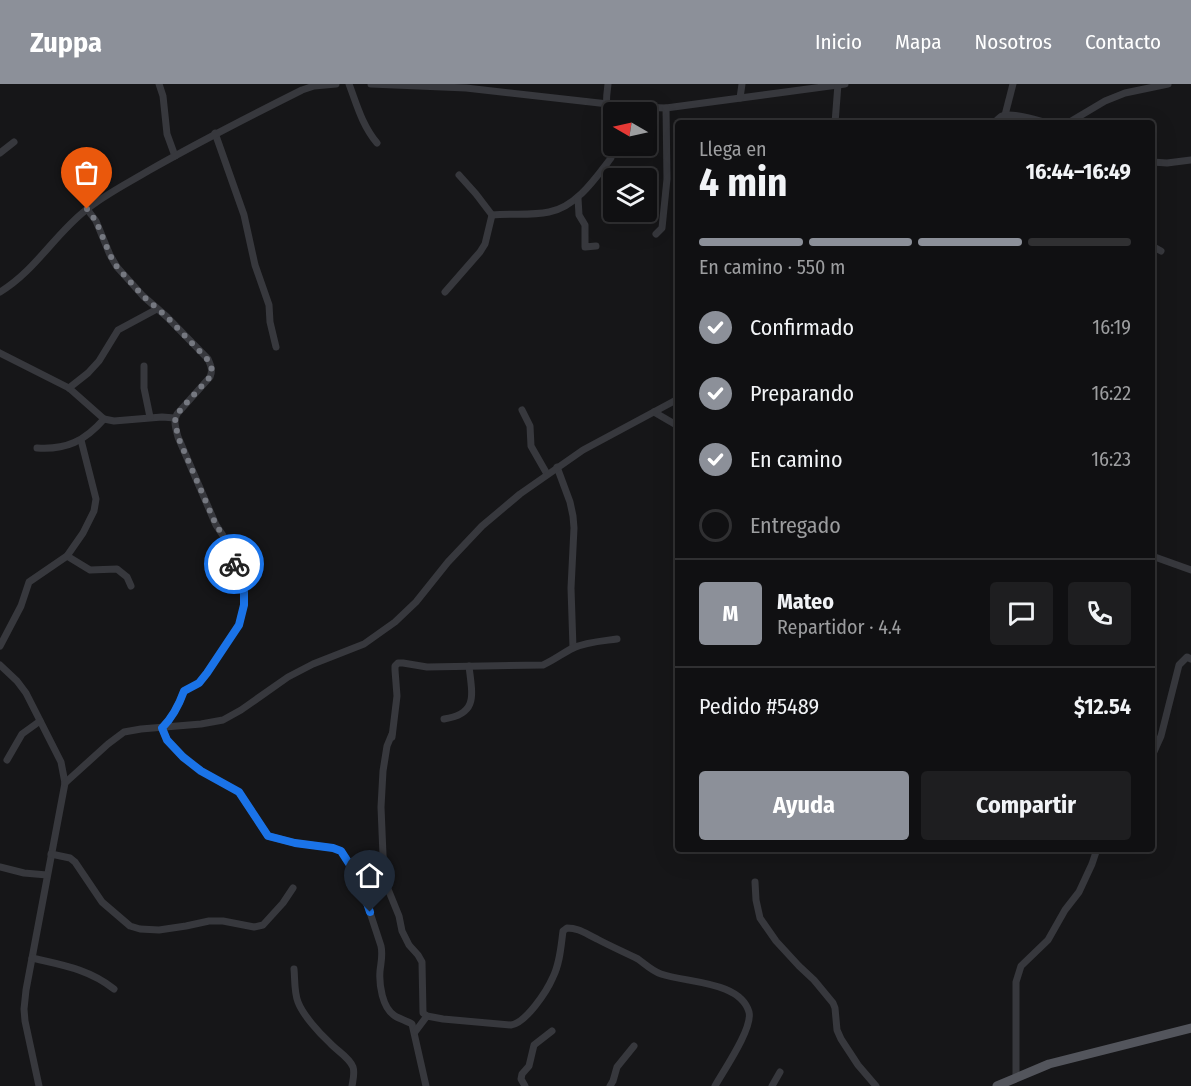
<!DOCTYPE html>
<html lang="es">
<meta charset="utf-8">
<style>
body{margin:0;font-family:"Fira Sans Condensed",sans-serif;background:#1e1e20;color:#f1f3f6;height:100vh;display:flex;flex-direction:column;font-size:22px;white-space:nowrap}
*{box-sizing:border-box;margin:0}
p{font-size:20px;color:#9c9d9f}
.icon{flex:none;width:33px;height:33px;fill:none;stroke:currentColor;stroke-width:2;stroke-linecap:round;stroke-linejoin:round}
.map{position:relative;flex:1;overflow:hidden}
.drawer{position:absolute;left:675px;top:36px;width:480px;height:732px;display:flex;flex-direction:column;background:#101012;border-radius:6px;box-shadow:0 6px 24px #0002,0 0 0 2px #303032}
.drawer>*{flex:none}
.needle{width:39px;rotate:279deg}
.fabs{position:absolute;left:603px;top:18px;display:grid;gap:12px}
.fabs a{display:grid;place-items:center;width:54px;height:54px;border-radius:6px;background:#101012;box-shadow:0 6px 24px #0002,0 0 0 2px #303032;font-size:30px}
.pin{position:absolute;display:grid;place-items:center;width:51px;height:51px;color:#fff;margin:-62px -26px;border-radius:50% 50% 50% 0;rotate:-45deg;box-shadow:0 0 6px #0007}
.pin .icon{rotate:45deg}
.courier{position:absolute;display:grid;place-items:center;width:60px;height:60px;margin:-30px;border:4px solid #1a73e8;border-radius:50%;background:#fff;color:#222;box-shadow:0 2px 8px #0007}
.overview em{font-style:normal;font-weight:700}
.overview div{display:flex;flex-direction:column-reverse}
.overview{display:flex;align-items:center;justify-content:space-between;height:102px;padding:0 24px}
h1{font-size:39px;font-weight:700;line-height:45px}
.bar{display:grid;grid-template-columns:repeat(4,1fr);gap:9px 6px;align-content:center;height:72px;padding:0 24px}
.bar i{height:8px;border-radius:4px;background:#303032}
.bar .on{background:#8c9099}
.bar p{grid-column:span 4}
.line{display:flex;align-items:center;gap:15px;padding:0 24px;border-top:2px solid #303032}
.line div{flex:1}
.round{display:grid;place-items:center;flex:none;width:63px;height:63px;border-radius:6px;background:#1e1e20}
ol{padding:0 24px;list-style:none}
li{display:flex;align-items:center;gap:18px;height:66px}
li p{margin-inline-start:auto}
li .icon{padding:6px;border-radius:50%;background:#8c9099;color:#fff;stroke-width:4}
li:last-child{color:#9c9d9f}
li i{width:33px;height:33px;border:3px solid #303032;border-radius:50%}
.primary-button{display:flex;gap:12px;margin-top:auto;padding:12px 24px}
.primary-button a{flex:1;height:69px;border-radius:6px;background:#8c9099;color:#fff;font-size:24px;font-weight:700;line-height:69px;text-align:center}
.primary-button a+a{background:#1e1e20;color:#f1f3f6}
header{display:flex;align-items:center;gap:36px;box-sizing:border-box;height:84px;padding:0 30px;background:#8c9099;color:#fff}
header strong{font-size:28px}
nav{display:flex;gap:33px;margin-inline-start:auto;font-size:21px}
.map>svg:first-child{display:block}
</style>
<header>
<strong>Zuppa</strong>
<nav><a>Inicio</a><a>Mapa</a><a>Nosotros</a><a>Contacto</a></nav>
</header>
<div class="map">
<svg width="1191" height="1002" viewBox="0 0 1191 1002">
<rect width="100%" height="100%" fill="#161618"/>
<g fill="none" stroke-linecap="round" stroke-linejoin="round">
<!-- minor -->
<g stroke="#37383d" stroke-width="7">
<polyline points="159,0 163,12 167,50 175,72"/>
<path d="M349,0C357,21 362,41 377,59"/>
<polyline points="371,0 466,4 635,23 666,24 845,0"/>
<polyline points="740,14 742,0"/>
<polyline points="1005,31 1013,0"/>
<polyline points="835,39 838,0"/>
<path d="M994,39C997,36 999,34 1002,32C1012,28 1037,36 1047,39"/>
<polyline points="1068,39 1105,17 1125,9 1168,0"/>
<polyline points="215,49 244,131 255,181 269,221 270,238 276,263"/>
<polyline points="0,69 14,58"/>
<polyline points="1152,78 1167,79 1191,76"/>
<path d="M459,91L476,110L492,131C511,129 530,132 549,128C576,123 595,95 611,74C608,47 604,27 608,0"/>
<polyline points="578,114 579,131 585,141 585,163 596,162"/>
<path d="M87,125L96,137L110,171L117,183L143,212L167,233L208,275C211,282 213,286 210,293L177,330C173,337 176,345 178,353L216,441L226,456L244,508V521L239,541L207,589L199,599L184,607C179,621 173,633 162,644L167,656L183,673L201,687L239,708L268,752L295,759L333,764L341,767L359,795L381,862C383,871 381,878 380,887C379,900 382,924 395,932C400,935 407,937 412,940L426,1002"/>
<polyline points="656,150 662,144 667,95 666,24"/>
<polyline points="1152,162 1161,167"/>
<path d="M0,208C35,187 55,150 86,126C104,111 128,99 148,87C199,58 250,32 302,6L314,2L336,0"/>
<polyline points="445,208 480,168 485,160 492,131"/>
<polyline points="0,269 69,304 104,335 114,337 162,333 175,334"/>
<polyline points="144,282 144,304 150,333"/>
<polyline points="69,304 88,289 99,277 118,246 157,225"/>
<polyline points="522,326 530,342 531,362 547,390"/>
<polyline points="654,328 678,342"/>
<path d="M37,364C66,366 85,357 104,335"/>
<polyline points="557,383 570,418 573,432 574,444 571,504 573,564"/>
<polyline points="67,472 90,486 117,485 127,493 131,502"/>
<polyline points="1152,472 1191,486"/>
<polyline points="0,562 21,522 29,498 67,472 83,449 94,427 96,415 81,356"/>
<polyline points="0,581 17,597 26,609 61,678 65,699 26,906 24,925 25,937 39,1002"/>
<path d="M444,635C479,630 472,610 469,582"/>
<path d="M392,650L387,662L383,687L381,723L383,771L388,805L399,832L402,847L409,861L418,871L422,878L423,929L427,932L443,935L511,941C526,939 547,907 553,893C560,879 561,862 563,847L567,844C579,844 586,850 597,855C610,862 624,868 638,875C645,880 652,887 661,890C687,899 740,897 749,928C753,944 724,986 715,1002"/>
<path d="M392,653L397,612L395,586V582L398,579H403L427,583L543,581C554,576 563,569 573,564C586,558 603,557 617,555"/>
<polyline points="1152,672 1161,652 1179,581 1187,573 1191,575"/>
<polyline points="7,676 22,650 40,637"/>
<polyline points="65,699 108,660 124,648 141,645 201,640 223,636 241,626 288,593 313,580 364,560 395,538 416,518 448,478 482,442 520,410 583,366 678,315"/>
<polyline points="51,770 70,774 75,778 102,818 130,842 140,845 159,846 186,842 209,837 223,837 254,843 263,841 283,819 293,804"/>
<polyline points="0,783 24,789 47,791"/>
<polyline points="755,798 756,816 760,834 776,857 799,882 814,896 833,919 835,924 837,946 841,955 858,981 876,1002"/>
<path d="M32,874C62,881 89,885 114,905"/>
<path d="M294,885C295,895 294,908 298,918C303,931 319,949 330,959C337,967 349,973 353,983C355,989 353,996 352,1002"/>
<polyline points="415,948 427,932"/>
<polyline points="1016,993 1016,898 1021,882 1048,856 1065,826 1079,808 1092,780 1097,765"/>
<polyline points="525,1002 521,995 522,990 529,982 534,961 552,947"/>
<polyline points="610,1002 613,997 617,983 634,962"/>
<polyline points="772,1002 780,988"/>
</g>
<!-- major -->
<polyline stroke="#53555c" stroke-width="9" points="997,1002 1049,980 1191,944"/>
</g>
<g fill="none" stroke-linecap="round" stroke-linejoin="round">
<!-- done -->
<polyline stroke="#757880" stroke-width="6" stroke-dasharray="0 10.8" points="87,125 96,137 110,171 117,183 143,212 167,233 207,275 211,282 212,287 210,293 181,325 175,334 176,342 178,353 187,374 216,441 226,456 234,480"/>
<!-- route -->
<path stroke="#1a73e8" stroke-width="8" d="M234,480L244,508V521L239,541L207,589L199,599L184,607C179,621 173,633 162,644L167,656L183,673L201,687L239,708L268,752L295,759L333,764L341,767L359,795L370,828"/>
</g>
</svg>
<div class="fabs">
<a><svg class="needle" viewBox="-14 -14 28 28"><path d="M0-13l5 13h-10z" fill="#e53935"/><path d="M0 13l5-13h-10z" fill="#9c9d9f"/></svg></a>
<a><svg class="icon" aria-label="layers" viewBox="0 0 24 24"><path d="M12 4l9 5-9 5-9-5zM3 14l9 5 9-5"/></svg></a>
</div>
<div class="pin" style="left:87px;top:125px;background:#ea580c"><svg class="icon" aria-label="bag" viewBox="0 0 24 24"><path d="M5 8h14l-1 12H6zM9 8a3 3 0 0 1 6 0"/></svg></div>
<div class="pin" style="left:370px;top:828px;background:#1f2937"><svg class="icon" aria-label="home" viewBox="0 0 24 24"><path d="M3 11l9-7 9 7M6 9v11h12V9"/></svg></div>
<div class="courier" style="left:234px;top:480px"><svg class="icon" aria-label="bike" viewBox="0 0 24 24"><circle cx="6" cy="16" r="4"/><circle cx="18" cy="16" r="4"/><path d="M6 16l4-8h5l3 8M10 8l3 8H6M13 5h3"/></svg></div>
<section class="drawer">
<div class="overview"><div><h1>4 min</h1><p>Llega en</p></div><em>16:44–16:49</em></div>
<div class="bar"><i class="on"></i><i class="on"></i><i class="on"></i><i></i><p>En camino · 550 m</p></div>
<ol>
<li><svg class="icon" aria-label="check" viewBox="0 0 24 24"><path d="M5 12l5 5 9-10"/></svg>Confirmado<p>16:19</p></li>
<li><svg class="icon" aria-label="check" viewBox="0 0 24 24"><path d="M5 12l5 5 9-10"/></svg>Preparando<p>16:22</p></li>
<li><svg class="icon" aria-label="check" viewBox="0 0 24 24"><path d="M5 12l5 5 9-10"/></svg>En camino<p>16:23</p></li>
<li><i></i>Entregado</li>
</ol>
<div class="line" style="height:108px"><b class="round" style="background:#8c9099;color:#fff">M</b><div><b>Mateo</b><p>Repartidor · 4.4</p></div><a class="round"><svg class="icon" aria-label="chat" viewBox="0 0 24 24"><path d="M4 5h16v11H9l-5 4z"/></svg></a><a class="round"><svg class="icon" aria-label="phone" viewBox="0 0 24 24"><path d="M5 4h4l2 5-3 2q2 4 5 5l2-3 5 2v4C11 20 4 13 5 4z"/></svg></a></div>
<div class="line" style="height:78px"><div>Pedido #5489</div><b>$12.54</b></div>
<div class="primary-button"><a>Ayuda</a><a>Compartir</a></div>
</section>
</div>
